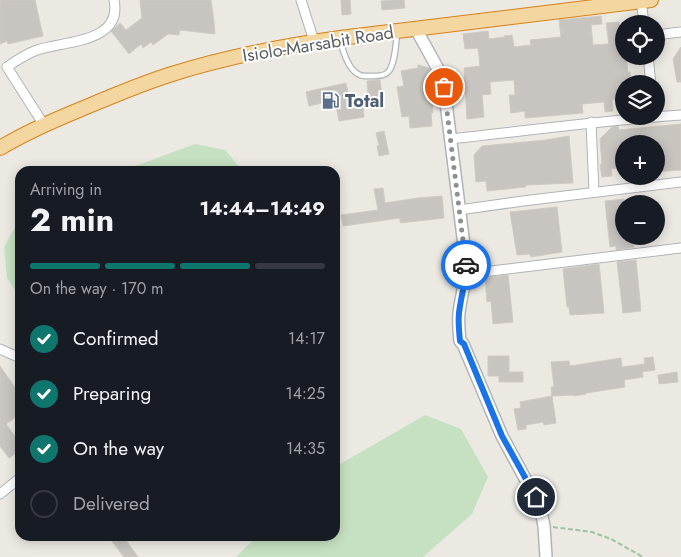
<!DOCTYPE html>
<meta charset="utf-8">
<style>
body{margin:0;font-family:Jost,sans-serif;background:#242831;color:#f1f3f6;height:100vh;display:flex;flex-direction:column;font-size:19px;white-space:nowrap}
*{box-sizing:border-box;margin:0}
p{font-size:16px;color:#9ea1a6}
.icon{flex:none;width:28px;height:28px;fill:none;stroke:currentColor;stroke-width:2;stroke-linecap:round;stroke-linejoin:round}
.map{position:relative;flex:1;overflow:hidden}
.details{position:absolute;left:15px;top:166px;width:325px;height:375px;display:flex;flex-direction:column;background:#171b24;border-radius:15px;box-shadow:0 2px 12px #0003}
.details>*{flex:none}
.tools{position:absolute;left:615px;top:15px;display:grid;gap:10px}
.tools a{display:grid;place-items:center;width:50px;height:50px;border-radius:50%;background:#171b24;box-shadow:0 2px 12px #0003;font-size:25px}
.pin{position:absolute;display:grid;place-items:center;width:42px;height:42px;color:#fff;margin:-21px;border:2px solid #fff;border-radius:50%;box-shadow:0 1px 5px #0007}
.courier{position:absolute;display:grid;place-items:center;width:50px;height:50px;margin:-25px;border:4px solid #1a73e8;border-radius:50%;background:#fff;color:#222;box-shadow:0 1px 6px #0007}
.headline em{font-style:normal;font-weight:700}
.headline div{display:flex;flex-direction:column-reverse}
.headline{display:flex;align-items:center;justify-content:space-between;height:85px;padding:0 15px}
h1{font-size:32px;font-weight:700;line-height:38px}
.bar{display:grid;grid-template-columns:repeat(4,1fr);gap:8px 5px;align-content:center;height:60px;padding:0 15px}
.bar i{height:6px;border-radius:4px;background:#363941}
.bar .current{background:#0f766e}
.bar p{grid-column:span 4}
ol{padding:0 15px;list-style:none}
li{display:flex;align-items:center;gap:15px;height:55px}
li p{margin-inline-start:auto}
li .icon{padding:5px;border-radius:50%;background:#0f766e;color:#fff;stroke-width:4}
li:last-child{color:#9ea1a6}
li i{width:28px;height:28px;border:2px solid #363941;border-radius:50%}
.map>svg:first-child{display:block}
</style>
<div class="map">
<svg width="681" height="557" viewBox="0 0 681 557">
<rect width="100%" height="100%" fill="#ece9e3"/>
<!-- green -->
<g fill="#c6e1c1">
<polygon points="195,144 225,150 243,171 122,171"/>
<polygon points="20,218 20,298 7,278 4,247"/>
<polygon points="425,415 461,429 488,477 472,514 423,557 236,557 257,536 335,536 335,467"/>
</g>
<!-- building -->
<g fill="#c8c4c0" stroke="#d0cac2">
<polygon points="0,0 35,0 43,36 8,44 7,41 0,44"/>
<polygon points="140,0 211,0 214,22 215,34 180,30 179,35 168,34 153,45 151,42 143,48 141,44 129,54 111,31 120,23 126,30 142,18"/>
<polygon points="341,0 350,0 351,14 342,15"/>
<polygon points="395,0 404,0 405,8 382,10 381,1"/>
<polygon points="601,16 602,24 591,25 593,45 609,44 606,23 619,22 620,32 624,32 624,56 626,56 628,72 630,72 631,84 624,84 624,90 619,91 620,99 612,100 613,111 605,112 604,102 582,104 583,113 525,118 525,111 511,113 509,95 515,95 514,80 490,82 491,94 482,95 484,117 467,119 464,68 480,66 478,48 465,49 463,34 488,31 489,39 505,37 504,36 512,35 514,47 531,45 530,40 561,37 559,20"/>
<polygon points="681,47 681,82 677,82 673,59"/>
<polygon points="418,65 429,68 430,70 433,113 431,113 432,126 410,128 409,116 402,117 397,87 404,86 401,71 418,68"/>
<polygon points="380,80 383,104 369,105 367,81"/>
<polygon points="346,83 351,106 363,105 364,117 339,121 335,100 309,106 306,92"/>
<polygon points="681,124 681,170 656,172 656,144 624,144 624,145 621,146 624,167 611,169 612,176 602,177 600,164 602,165 600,139 612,127 618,126 619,130"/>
<polygon points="384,131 389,154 379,156 377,146 379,145 376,133"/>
<polygon points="569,136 573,183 526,185 526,187 487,191 486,181 476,182 474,155 482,146 546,140"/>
<polygon points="383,188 385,203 418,198 442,196 444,218 400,223 400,218 343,226 341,215 378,210 374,189"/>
<polygon points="624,199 624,236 633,236 634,247 616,250 616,246 610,247 605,201"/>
<polygon points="557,207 562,252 531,257 530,254 517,255 510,212"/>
<polygon points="636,260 641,311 623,313 617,262"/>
<polygon points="599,264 604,313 570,315 569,307 567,307 563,269"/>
<polygon points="508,275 513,322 493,324 491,301 487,302 485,278"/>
<polygon points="488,356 509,356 509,372 523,372 523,382 499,382 499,376 488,376"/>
<polygon points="653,357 655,370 642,372 643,377 624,380 625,387 586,393 586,394 574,396 573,395 552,396 551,387 554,387 551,362 569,361 570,366 621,358 622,367 645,364 644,358"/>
<polygon points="0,366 16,389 15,391 20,397 20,414 6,424 20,443 20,450 9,458 0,446"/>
<polygon points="677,372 678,382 659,384 658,375"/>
<polygon points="552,396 556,423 544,425 543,422 526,425 526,429 518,430 514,409 521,408 520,402"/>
<polygon points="108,536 123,536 138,557 124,557"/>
</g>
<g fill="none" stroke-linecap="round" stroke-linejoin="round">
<defs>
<path id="service" d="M340,39C342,49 348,69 358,74C362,77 368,76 373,76C378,76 385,76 388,72C395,65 396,43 397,33"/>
<g id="minor">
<polyline points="301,0 314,41"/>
<polyline points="641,0 644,24"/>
<polyline points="656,35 681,32"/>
<polyline points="648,56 651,84"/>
<polyline points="591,122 594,192"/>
<path d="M44,125L7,67C17,60 26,54 37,50C64,41 123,43 114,0"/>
<path d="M450,139C527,131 604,120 681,115"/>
<polyline points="459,210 523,201 681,182"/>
<polyline points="466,274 681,248"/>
<polyline points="0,349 20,358"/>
<polyline points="0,494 20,478"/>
</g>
<path id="tertiary" d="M416,29L438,69L444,87L466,261C467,281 461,294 459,313C458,322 459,331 460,341L463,344L502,436L540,506L544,526L546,557"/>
<path id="trunk" d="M0,148C25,133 52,121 79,110C110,97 140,84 172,74C226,57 283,46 340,38L651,0"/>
</defs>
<!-- service casing -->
<use href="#service" stroke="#b0b4b7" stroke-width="7"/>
<!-- minor casing -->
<use href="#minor" stroke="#b0b4b7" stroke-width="11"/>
<!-- tertiary casing -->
<use href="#tertiary" stroke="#b0b4b7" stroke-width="14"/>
<!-- trunk casing -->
<use href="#trunk" stroke="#d98016" stroke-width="16"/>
<!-- path -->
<polyline stroke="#9dc4a2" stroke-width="2" stroke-dasharray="5 2.5" stroke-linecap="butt" points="553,527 592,532 611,539 643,557"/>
<!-- service -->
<use href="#service" stroke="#fff" stroke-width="4.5"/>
<!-- minor -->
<use href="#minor" stroke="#fff" stroke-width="9"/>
<!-- tertiary -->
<use href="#tertiary" stroke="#fff" stroke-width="11"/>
<!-- trunk -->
<use href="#trunk" stroke="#f4d6a0" stroke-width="14"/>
</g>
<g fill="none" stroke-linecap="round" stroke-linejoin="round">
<!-- done -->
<polyline stroke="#8e8f8f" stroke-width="5" stroke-dasharray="0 9" points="444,87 466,265"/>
<!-- route -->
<path stroke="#1a73e8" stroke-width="6" d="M466,265C466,281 461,296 459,313C458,322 459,331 460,341L464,344L502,436L536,497"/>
</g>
<!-- icons -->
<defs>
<symbol id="fuel-bare" viewBox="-9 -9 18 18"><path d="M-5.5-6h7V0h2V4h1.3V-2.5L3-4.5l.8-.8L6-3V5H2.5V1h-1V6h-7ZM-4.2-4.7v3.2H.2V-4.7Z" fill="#5c6f8a" stroke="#fff" stroke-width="2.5" paint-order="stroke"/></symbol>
</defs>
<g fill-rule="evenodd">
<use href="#fuel-bare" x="318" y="88" width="25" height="25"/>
</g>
<g text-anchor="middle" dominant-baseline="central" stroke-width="4" stroke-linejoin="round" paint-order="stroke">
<!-- street labels -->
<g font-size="18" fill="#5b5f62" stroke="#fff">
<text transform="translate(318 44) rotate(-9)">Isiolo-Marsabit Road</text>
</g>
<!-- service labels -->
<g font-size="18" font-weight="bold" fill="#4e5e75" stroke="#fff" text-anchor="start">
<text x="345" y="101">Total</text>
</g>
</g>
</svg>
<div class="tools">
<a><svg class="icon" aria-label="locate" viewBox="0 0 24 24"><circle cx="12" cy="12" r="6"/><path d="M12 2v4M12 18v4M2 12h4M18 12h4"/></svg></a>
<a><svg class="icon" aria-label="layers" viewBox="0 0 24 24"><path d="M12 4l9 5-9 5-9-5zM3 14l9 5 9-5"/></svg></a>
<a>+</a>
<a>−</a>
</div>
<div class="pin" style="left:444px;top:87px;background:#ea580c"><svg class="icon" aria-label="bag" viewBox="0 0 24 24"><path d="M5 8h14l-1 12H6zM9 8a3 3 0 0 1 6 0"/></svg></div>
<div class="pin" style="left:536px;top:497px;background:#1f2937"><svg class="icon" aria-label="home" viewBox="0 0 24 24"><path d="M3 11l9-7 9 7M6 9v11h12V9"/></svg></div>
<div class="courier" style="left:466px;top:265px"><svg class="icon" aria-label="car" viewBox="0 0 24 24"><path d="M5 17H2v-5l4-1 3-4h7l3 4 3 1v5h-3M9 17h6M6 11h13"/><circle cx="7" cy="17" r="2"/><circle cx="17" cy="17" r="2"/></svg></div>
<section class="details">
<div class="headline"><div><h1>2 min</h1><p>Arriving in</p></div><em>14:44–14:49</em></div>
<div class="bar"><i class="current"></i><i class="current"></i><i class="current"></i><i></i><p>On the way · 170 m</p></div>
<ol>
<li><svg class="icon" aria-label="check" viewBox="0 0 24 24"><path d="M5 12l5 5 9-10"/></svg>Confirmed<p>14:17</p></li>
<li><svg class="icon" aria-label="check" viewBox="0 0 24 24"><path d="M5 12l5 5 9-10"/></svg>Preparing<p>14:25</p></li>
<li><svg class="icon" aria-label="check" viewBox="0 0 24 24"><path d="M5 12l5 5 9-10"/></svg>On the way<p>14:35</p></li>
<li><i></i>Delivered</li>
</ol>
</section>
</div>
